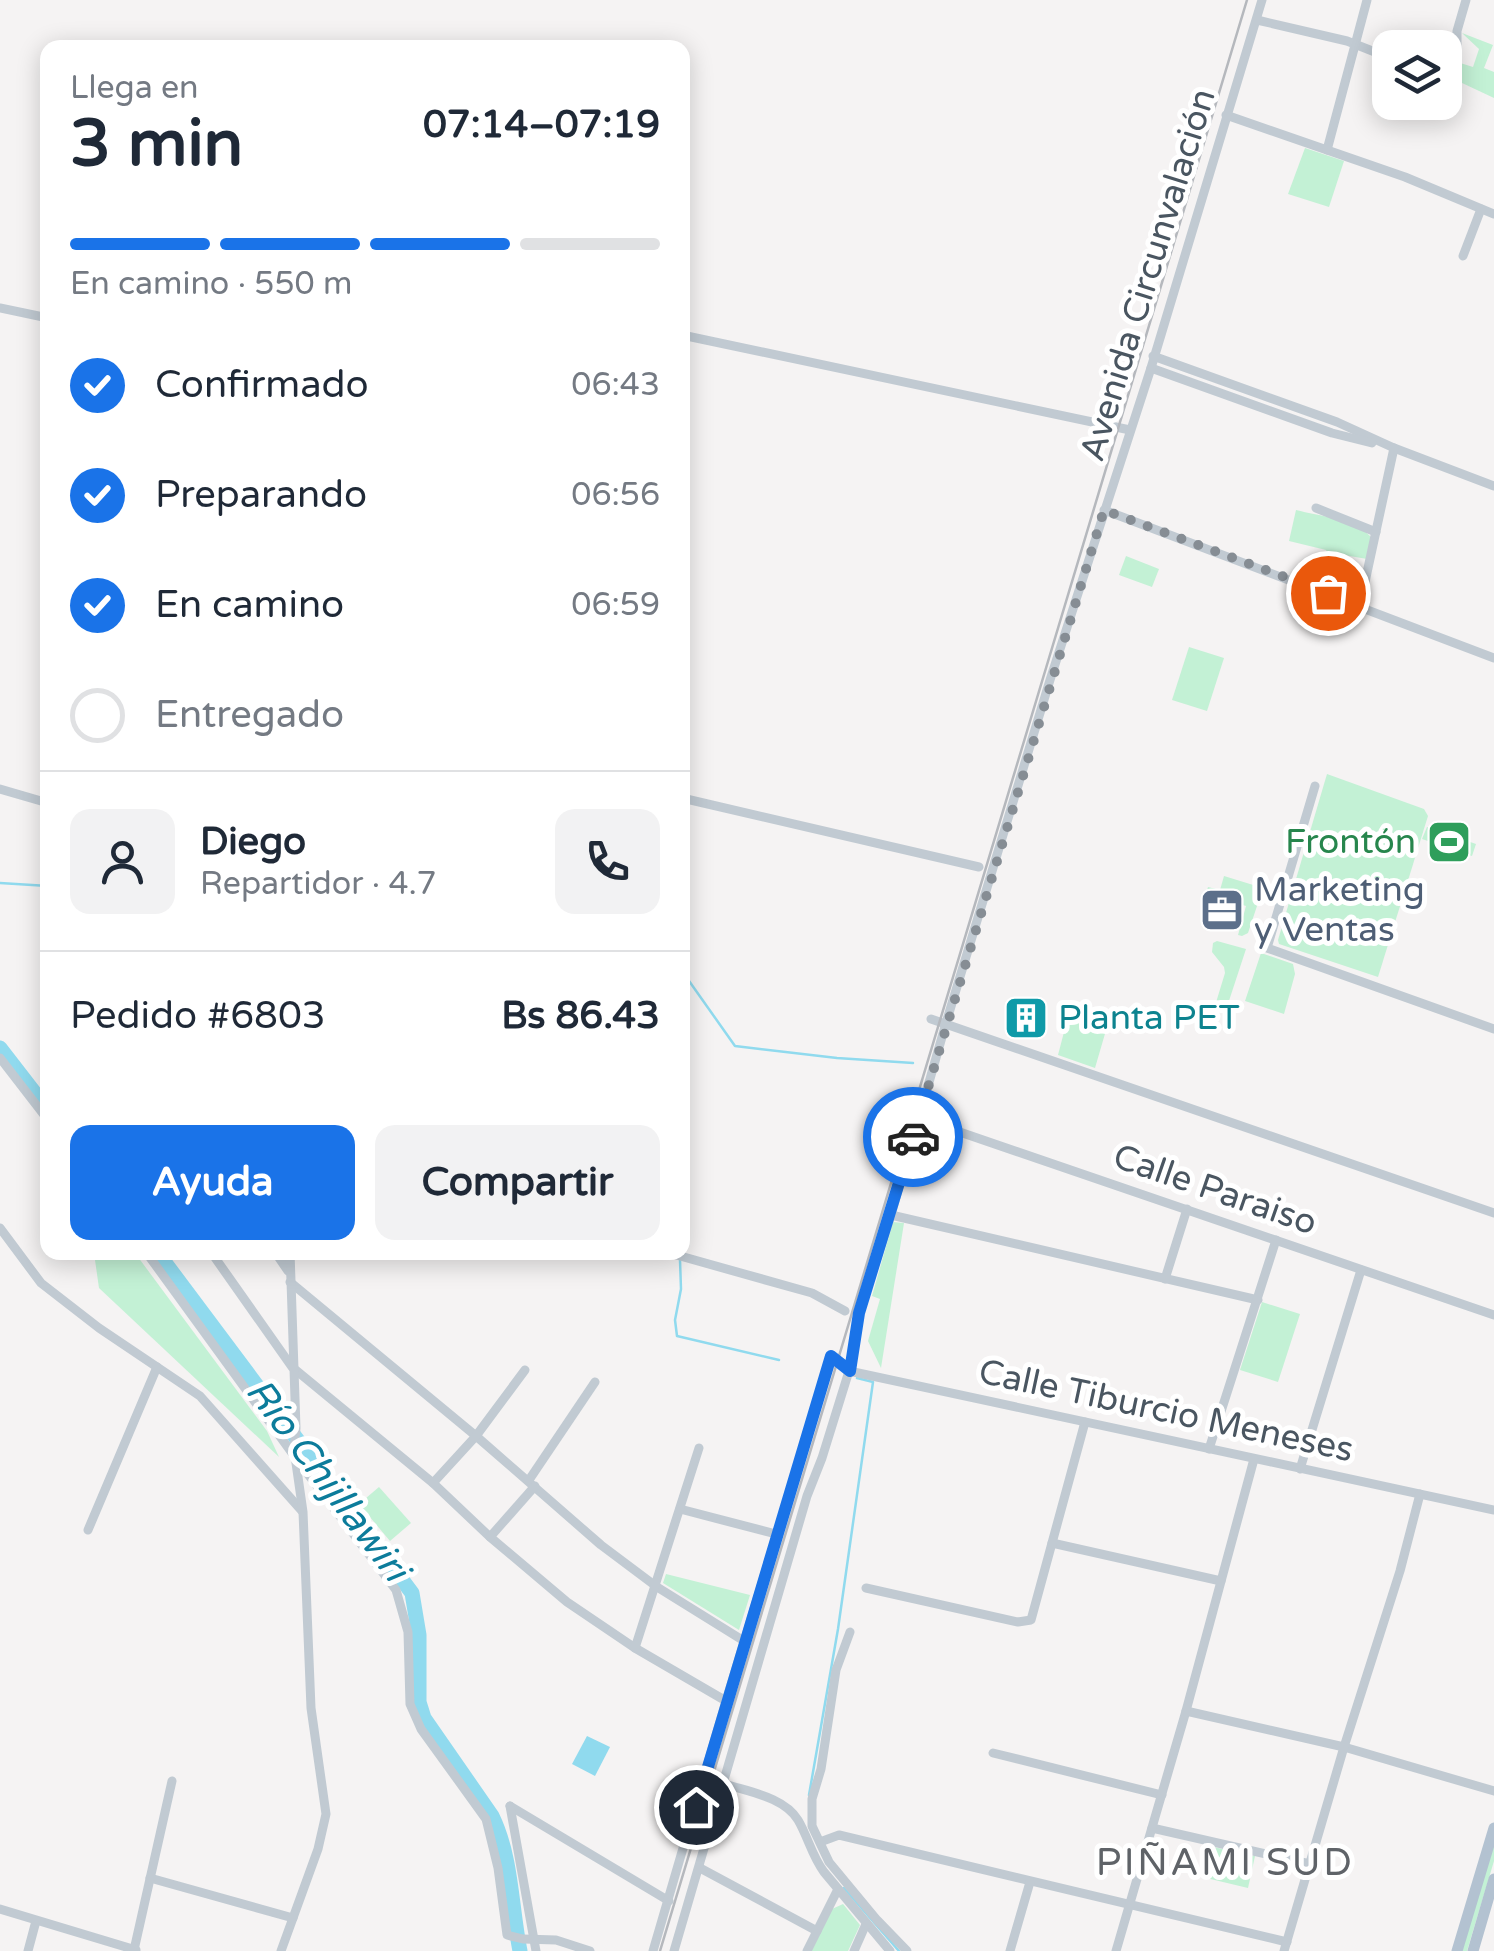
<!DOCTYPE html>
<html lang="es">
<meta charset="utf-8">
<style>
body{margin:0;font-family:"Varela Round",sans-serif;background:#f2f2f3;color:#1f2937;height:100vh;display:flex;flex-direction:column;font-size:38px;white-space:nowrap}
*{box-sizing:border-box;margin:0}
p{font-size:32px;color:#747a83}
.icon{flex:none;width:55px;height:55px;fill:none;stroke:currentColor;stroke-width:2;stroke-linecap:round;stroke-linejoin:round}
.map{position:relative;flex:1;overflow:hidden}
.panel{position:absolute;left:40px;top:40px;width:650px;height:1220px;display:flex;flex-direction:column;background:#fff;border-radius:20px;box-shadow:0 5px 25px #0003}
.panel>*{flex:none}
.buttons{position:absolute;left:1372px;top:30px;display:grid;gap:20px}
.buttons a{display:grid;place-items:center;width:90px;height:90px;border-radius:20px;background:#fff;box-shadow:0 5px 25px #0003;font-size:50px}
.pin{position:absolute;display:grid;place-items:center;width:85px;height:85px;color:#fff;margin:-42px;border:5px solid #fff;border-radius:50%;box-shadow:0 2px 10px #0007}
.courier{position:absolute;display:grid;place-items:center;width:100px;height:100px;margin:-50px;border:8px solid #1a73e8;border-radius:50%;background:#fff;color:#222;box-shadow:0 2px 12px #0007}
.summary em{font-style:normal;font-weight:800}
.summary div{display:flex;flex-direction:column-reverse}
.summary{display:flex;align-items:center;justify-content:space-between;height:170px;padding:0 30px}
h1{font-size:65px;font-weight:800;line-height:75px}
.bar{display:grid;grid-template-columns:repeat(4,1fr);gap:15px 10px;align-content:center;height:120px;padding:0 30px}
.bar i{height:12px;border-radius:8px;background:#e0e1e3}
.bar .current{background:#1a73e8}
.bar p{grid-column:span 4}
.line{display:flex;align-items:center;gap:25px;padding:0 30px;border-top:2px solid #e0e1e3}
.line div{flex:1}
.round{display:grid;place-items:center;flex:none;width:105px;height:105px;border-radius:20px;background:#f2f2f3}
ol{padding:0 30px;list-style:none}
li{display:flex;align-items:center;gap:30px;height:110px}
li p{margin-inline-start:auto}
li .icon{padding:10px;border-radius:50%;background:#1a73e8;color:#fff;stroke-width:4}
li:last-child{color:#747a83}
li i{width:55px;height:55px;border:5px solid #e0e1e3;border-radius:50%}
.button{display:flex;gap:20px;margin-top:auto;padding:20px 30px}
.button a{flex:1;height:115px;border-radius:20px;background:#1a73e8;color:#fff;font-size:40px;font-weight:800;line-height:115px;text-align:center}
.button a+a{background:#f2f2f3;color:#1f2937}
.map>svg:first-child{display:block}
</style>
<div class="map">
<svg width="1494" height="1951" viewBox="0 0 1494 1951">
<rect width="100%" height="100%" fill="#f5f3f3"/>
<!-- green -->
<g fill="#c3f1d5">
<polygon points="1462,33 1493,45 1484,68 1494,72 1494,98 1445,75 1445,55 1454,61 1473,67 1479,49"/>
<polygon points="1305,148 1344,161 1329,207 1288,194"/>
<path d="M1296,510C1319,516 1355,519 1371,537L1367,559L1327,552L1326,550L1289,541Z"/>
<polygon points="1126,556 1159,569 1152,587 1119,575"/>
<polygon points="1189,647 1224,658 1207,711 1172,700"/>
<polygon points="1327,774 1424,809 1428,816 1378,977 1279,944 1278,940"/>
<polygon points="1427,827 1476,844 1472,856 1422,839"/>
<polygon points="1224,876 1263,888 1248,933 1242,936 1238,935 1246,906 1206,894 1208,887 1220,890"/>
<polygon points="1217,941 1246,949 1225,1013 1214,1009 1225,973 1224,967 1212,952 1213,943"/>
<polygon points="1261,953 1293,964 1295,974 1284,1014 1245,1001"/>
<polygon points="1069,1013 1088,1019 1090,1015 1109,1020 1095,1068 1058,1055"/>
<polygon points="893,1222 904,1223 881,1368 868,1341 880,1299 872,1296"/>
<polygon points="94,1253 135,1253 267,1431 279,1457 99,1288"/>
<polygon points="1262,1302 1300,1314 1278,1382 1240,1370"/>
<polygon points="379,1487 411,1523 390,1541 359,1504"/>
<polygon points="666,1574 750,1595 739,1630 663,1583"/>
<polygon points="1494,1844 1494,1861 1467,1951 1462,1951"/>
<polygon points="1209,1846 1255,1856 1248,1888 1202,1877"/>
<polygon points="843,1904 860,1925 848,1951 810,1951 832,1909"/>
</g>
<!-- water -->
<polygon fill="#90daee" points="587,1736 610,1747 595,1776 572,1764"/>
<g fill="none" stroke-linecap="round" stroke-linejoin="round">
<!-- stream -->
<g stroke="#90daee" stroke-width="2.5">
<polyline points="0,883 48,886"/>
<polyline points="682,971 735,1046 837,1058 913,1063"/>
<polyline points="680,1260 681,1289 675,1320 677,1336 779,1360"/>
<polyline points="809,1795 838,1629 873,1382 857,1378"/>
<polyline points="844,1888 899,1951"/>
</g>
<!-- river -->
<g stroke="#90daee" stroke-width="15">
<polyline points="0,1048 48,1110"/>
<path d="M157,1252L412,1593L419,1635V1702L424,1718L492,1816C512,1857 511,1906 520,1951"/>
</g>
<!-- minor -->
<g stroke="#c1cad2" stroke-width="9">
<polyline points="1257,20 1347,41 1390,58"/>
<polyline points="1457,48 1457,31 1466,0"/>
<polyline points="1226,115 1405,177 1494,214"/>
<polyline points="1327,150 1367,0"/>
<polyline points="1463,256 1481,209"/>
<polyline points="0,308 48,318"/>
<polyline points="682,335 1130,430"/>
<polyline points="1153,356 1337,422 1394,448 1494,486"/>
<polyline points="1151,368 1332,433 1372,443"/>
<polyline points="1316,508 1376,532"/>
<polyline points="1104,510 1494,658"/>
<polyline points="1360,605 1394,448"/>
<polyline points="1315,786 1267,948 1494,1029"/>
<polyline points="0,789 48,803"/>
<polyline points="682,798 979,867"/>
<polyline points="931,1019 1494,1213"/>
<polyline points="0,1058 48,1120"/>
<polyline points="919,1118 1494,1315"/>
<polyline points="891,1215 1258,1300"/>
<polyline points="0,1228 41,1283 99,1328 200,1396 302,1511"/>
<polyline points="146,1252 295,1457 396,1590 408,1632 410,1704 421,1729 486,1819 498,1868 507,1935 523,1939 556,1940 590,1951"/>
<polyline points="211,1252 292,1367 433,1483 490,1537 567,1602 635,1648 726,1701"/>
<polyline points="275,1252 288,1271"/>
<polyline points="666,1252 812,1293 845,1311"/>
<polyline points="1165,1279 1187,1209"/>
<polyline points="290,1282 476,1436 601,1545 657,1587 744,1641"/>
<polyline points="1209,1449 1276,1240"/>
<polyline points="1300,1469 1361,1270"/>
<polyline points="529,1480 595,1382"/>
<polyline points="433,1483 476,1436 525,1370"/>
<polyline points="680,1509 776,1534"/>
<polyline points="88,1530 157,1367"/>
<polyline points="490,1537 535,1486"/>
<polyline points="1052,1543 1221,1581"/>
<polyline points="866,1588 1018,1622 1031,1620 1085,1422"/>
<polyline points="850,1632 836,1670 821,1769 812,1799 812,1826 829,1862 877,1920 907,1951"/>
<polyline points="635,1648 699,1448"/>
<polyline points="1186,1711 1344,1747 1494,1791"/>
<polyline points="993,1753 1162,1795"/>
<path d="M725,1784C749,1792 784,1797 798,1820C808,1837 812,1856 824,1872L890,1951"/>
<polyline points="510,1806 669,1901"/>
<polyline points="510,1806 536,1951"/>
<polyline points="1152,1828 1310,1864"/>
<polyline points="820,1842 839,1835 1287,1942"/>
<polyline points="700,1868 817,1931"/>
<polyline points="150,1878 293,1918"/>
<polyline points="0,1909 136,1950"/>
<polyline points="134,1950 172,1781"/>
<polyline points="28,1951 36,1921"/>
<polyline points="281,1951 318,1849 326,1814 311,1708 303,1512 294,1449 296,1428 290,1252"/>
<polyline points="653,1951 726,1701 831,1356 849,1371 1494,1510"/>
<polyline points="674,1951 807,1496 822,1458 849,1371 859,1313 891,1215 946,1023 1050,680 1151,368 1262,0"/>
<polyline points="807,1951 838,1889"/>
<polyline points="854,1951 866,1924"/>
<polyline points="1010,1951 1030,1882"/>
<polyline points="1116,1951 1186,1711 1254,1459"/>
<polyline points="1284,1951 1344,1747 1400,1571 1420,1494"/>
</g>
<!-- major -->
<g stroke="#b3c2d1" stroke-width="11">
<polyline points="1457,1951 1494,1828"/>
<polyline points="1473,1951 1494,1879"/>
</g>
<!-- tram -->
<polyline stroke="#b5b8bd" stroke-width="2.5" points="660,1951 1247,0"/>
</g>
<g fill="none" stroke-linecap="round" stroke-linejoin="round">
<!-- done -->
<polyline stroke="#868d94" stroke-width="10" stroke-dasharray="0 18" points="913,1137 1104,510 1328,593"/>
<!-- route -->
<polyline stroke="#1a73e8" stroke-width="12" points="696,1807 831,1356 850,1371 859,1313 913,1137"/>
</g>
<!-- icons -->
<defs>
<symbol id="stadium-square" viewBox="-11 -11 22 22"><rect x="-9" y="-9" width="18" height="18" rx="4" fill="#2e9e5b" stroke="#fff"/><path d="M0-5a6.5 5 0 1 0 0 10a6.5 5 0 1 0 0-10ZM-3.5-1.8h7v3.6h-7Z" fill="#fff"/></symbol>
<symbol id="office-square" viewBox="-11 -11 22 22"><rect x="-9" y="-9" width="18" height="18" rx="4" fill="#5c6f8a" stroke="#fff"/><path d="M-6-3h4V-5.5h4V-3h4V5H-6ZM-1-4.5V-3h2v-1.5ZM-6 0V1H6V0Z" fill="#fff"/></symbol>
<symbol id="building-square" viewBox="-11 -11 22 22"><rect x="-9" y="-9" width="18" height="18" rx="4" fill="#0f9aa8" stroke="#fff"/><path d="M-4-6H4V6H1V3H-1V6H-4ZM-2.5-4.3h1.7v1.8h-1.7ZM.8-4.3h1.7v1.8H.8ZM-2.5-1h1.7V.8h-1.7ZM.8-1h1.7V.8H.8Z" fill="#fff"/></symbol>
</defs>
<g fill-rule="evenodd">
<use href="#stadium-square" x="1424" y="817" width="50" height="50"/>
<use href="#office-square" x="1197" y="885" width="50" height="50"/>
<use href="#building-square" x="1001" y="993" width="50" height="50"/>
</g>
<g text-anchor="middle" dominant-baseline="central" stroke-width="10" stroke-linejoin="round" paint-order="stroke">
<!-- street labels -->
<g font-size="35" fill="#4a5661" stroke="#fff">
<text transform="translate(1148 275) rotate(-73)">Avenida Circunvalación</text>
<text transform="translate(1215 1190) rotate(19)">Calle Paraiso</text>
<text transform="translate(1166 1411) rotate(12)">Calle Tiburcio Meneses</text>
</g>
<!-- leisure labels -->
<g font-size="35" fill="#27864d" stroke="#fff" text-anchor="end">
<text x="1416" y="842">Frontón</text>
</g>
<!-- service labels -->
<g font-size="35" fill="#4e5e75" stroke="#fff" text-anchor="start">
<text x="1254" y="890">Marketing<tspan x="1254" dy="40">y Ventas</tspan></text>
</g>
<!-- culture labels -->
<g font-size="35" fill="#0d838f" stroke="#fff" text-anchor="start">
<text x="1058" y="1018">Planta PET</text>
</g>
<!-- water labels -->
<g font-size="38" font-style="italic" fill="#0c7c9b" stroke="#fff">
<text transform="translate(327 1480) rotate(53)">Río Chijllawiri</text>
</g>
<!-- neighbourhood labels -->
<g font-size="38" letter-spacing="2.5" fill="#5f6368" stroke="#fff">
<text x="1225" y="1863">PIÑAMI SUD</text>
</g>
</g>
</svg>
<div class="buttons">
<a><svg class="icon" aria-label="layers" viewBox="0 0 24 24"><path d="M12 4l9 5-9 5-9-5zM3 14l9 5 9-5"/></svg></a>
</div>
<div class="pin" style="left:1328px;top:593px;background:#ea580c"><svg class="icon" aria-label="bag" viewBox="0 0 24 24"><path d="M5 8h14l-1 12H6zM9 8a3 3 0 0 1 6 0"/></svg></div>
<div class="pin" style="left:696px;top:1807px;background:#1f2937"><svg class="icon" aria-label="home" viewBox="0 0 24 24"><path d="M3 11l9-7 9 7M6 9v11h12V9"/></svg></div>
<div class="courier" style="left:913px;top:1137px"><svg class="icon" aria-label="car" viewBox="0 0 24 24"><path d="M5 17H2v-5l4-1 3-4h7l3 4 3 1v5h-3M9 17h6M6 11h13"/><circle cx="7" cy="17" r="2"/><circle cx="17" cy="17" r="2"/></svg></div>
<section class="panel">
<div class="summary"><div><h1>3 min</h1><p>Llega en</p></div><em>07:14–07:19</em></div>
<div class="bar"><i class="current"></i><i class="current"></i><i class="current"></i><i></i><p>En camino · 550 m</p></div>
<ol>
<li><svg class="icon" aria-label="check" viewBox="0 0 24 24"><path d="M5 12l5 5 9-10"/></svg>Confirmado<p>06:43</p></li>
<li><svg class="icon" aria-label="check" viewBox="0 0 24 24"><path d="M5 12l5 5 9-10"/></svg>Preparando<p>06:56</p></li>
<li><svg class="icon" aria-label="check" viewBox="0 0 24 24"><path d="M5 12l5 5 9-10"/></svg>En camino<p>06:59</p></li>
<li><i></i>Entregado</li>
</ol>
<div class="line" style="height:180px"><a class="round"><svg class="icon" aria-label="person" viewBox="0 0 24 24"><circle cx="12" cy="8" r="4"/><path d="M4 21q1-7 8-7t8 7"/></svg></a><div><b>Diego</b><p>Repartidor · 4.7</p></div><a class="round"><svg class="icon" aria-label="phone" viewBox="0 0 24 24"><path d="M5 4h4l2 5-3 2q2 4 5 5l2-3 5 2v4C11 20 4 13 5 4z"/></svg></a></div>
<div class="line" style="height:130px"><div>Pedido #6803</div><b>Bs 86.43</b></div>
<div class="button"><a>Ayuda</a><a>Compartir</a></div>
</section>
</div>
